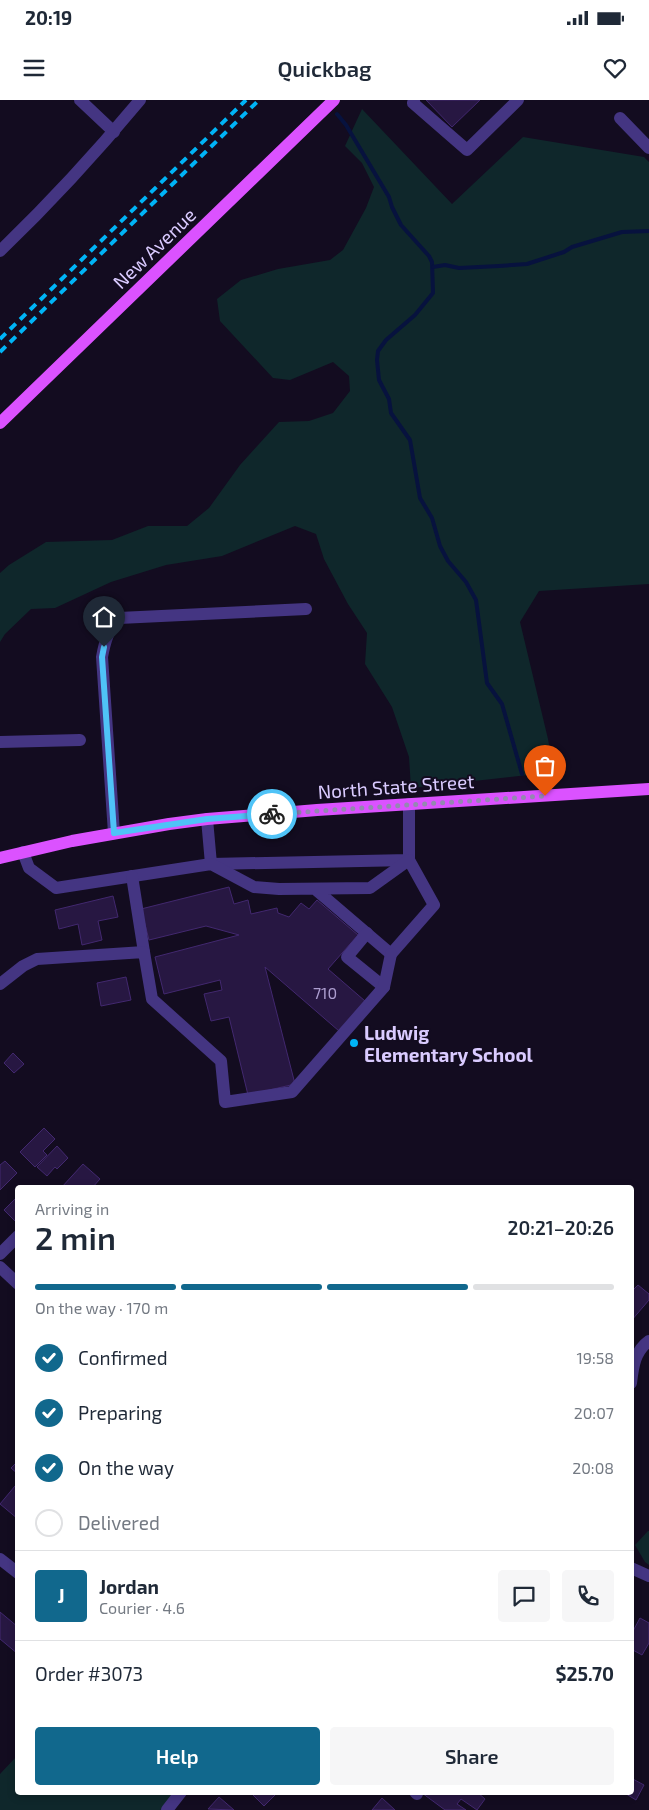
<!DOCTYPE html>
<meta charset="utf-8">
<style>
body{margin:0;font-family:"Exo 2",sans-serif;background:#f6f6f7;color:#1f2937;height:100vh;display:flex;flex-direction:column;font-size:19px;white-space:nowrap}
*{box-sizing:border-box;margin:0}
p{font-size:16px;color:#747a83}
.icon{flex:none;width:28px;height:28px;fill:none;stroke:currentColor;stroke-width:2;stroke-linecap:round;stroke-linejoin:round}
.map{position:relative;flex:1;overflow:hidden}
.panel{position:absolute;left:15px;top:1085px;width:619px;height:610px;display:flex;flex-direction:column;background:#fff;border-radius:5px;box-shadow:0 2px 8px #0003}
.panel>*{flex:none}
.pin{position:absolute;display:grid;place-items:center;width:42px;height:42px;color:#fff;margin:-51px -21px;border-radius:50% 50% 50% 0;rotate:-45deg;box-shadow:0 0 5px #0007}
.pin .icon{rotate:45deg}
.courier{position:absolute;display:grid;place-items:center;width:50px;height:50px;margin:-25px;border:4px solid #4fc3f7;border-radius:50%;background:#fff;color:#222;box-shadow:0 1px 6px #0007}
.headline em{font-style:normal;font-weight:600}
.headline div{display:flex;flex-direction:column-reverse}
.headline{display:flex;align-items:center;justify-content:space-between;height:85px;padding:0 20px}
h1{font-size:32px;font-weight:600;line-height:38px}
.bar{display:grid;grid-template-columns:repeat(4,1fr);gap:8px 5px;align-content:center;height:60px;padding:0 20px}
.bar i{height:6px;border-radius:4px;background:#e0e1e3}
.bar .current{background:#11688d}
.bar p{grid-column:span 4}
.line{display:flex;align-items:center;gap:12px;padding:0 20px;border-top:1px solid #e0e1e3}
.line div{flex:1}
.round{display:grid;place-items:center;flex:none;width:52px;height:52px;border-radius:5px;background:#f6f6f7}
ol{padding:0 20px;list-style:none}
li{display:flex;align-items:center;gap:15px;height:55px}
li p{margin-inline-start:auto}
li .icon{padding:5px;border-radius:50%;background:#11688d;color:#fff;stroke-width:4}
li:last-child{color:#747a83}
li i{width:28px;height:28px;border:2px solid #e0e1e3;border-radius:50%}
.primary-button{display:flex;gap:10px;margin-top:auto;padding:10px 20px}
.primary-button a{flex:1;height:58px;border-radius:5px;background:#11688d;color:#fff;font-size:20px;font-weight:600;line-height:58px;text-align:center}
.primary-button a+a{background:#f6f6f7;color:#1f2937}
.status{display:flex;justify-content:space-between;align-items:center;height:35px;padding:0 25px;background:#fff;direction:ltr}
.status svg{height:14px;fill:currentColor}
header{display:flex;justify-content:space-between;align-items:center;height:65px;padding:0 20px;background:#fff;font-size:22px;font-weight:600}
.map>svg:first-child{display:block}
</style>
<div class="status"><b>20:19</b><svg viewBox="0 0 49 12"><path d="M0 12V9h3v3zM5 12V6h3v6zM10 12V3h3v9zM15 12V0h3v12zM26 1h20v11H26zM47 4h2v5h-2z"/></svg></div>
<header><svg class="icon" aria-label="menu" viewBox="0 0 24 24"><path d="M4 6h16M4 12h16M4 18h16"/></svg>Quickbag<svg class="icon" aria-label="heart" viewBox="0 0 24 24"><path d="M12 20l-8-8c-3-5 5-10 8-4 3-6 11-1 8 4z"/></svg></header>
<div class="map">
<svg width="649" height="1710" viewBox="0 0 649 1710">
<rect width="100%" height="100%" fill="#130c20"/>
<!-- green -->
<g fill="#0f272b">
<polygon points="362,9 452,104 523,37 644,57 649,62 649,484 539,491 520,522 548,639 554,672 411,688 409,657 392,607 365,564 367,533 348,504 324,459 316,434 295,426 222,456 166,465 111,482 55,508 31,509 5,534 0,542 0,473 9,465 46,442 112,440 148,426 187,426 209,408 240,365 279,322 309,321 333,313 350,291 349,276 333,262 290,280 273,278 220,221 217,199 241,180 278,169 330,160 343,150 366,108 374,87 362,63 345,46"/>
<polygon points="648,1431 649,1431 649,1465 645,1462 635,1445"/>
<polygon points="17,1656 18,1692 176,1693 161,1710 0,1710 0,1674"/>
</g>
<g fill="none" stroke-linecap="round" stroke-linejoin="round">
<!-- stream -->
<g stroke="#07123e" stroke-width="4">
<polyline points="337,14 346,25 389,97 392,107 401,125 429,156 432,162 433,193 415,215 386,240 378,251 377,260 379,280 389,299 391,313 410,340 420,398 432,418 440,446 448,461 466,482 476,500 487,583 502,604 522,674"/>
<polyline points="433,167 445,165 459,168 499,166 527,164 564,152 572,147 622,132 649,131"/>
</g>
</g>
<!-- building -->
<g fill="#271742" stroke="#42286f">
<polygon points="426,0 480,0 452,27"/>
<polygon points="229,787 234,804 248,800 251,814 277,808 278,813 289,817 301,803 309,809 317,800 358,835 328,869 365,901 339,931 265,867 295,984 248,995 229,917 211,921 204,894 222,890 220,880 164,894 155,857 239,835 206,826 149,840 141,809"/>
<polygon points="113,796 118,817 98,821 102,840 82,845 78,824 59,829 55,810"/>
<polygon points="126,877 131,900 101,906 97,883"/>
<polygon points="13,953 24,964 14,973 4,963"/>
<polygon points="44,1028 55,1039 43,1051 47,1055 35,1067 20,1052"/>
<polygon points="57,1046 68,1058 57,1069 55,1067 47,1076 37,1067"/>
<polygon points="5,1061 17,1073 0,1090 0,1065"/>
<polygon points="83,1064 100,1079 92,1088 61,1088"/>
<polygon points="18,1096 18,1121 16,1122 4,1110"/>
<polygon points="638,1185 649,1194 649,1200 631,1221 631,1192"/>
<polygon points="18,1361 18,1374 11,1368"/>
<polygon points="15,1386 18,1388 18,1419 0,1404"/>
<polygon points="0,1512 18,1527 18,1554 0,1539"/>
<polygon points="640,1518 649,1523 649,1543 642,1555 631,1549 631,1530 633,1531"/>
<polygon points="631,1678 644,1685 636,1700 623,1692 631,1692"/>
<polygon points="250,1692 272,1692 275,1695 264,1706"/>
<polygon points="477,1692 485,1699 477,1710 461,1699 457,1704 466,1710 445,1710 422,1693"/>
<polygon points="219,1697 234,1710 208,1709"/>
<polygon points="382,1698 395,1710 372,1710"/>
</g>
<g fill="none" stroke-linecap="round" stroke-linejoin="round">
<!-- minor -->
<g stroke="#443582" stroke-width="12">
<polyline points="80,0 114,32"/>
<polyline points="414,0 413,3 467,50 518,0"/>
<polyline points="620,18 649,48"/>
<path d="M0,151C50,103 96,53 140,0"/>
<polyline points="0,642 80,640"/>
<polyline points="207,719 211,764 409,760 409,704"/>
<path d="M114,733L102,557C105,541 108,530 119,518L306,509"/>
<polyline points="23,752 29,768 56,788 211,764 254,787 279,789 370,788 409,760 434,805 391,854 315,789"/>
<polyline points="132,776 144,852"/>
<polyline points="367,833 347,857 384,887"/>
<polyline points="0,884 23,866 37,859 144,852 152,899 221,961 225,1002 292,992 384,887 391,854"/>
<polyline points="0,1154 18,1136"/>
<polyline points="0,1167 18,1184"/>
<path d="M631,1283C633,1266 635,1251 649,1241"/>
<polyline points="0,1459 18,1473"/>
<polyline points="631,1468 649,1476"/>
<polyline points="415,1692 417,1694"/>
<polyline points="167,1710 181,1692"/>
</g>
<!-- major -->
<g stroke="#db52ff" stroke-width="12">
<polyline points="0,323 334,0"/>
<polyline points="0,758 72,741 169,724 207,719 317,710 649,689"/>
</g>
<!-- rail -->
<g stroke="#00b4f6" stroke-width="4" stroke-dasharray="8 6" stroke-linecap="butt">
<polyline points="0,239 246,0"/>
<polyline points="0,252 259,0"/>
</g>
</g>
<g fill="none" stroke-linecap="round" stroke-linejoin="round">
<!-- done -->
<polyline stroke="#9488b1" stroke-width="5" stroke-dasharray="0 9" points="272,714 545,696"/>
<!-- route -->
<polyline stroke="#4fc3f7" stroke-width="6" points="104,547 102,557 114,733 207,719 272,714"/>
</g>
<!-- markers -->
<circle fill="#00b4f6" stroke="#130c20" stroke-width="2" cx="354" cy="943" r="5"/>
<g text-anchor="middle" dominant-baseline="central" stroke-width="4" stroke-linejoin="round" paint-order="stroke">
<!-- number labels -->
<g font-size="16" fill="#ad9ed0">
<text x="325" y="892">710</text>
</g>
<!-- street labels -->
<g font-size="19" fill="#dacbff" stroke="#130c20">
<text transform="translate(154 148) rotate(-44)">New Avenue</text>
<text transform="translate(396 686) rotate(-4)">North State Street</text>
</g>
<!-- poi labels -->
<g font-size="19" font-weight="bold" fill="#dacbff" stroke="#130c20" text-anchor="start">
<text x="364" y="932">Ludwig<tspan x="364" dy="22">Elementary School</tspan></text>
</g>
</g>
</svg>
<div class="pin" style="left:545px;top:696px;background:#ea580c"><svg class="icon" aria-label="bag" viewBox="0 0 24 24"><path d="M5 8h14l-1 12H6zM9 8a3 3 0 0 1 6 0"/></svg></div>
<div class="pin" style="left:104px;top:547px;background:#1f2937"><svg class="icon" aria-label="home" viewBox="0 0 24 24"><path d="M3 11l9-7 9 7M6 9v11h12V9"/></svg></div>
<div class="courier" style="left:272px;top:714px"><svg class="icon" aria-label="bike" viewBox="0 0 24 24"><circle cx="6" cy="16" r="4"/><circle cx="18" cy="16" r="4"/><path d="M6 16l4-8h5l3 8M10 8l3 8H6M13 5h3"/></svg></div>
<section class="panel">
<div class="headline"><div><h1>2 min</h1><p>Arriving in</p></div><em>20:21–20:26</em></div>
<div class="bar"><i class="current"></i><i class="current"></i><i class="current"></i><i></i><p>On the way · 170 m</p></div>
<ol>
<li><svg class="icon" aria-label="check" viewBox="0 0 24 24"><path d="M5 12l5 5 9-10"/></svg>Confirmed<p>19:58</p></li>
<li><svg class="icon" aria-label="check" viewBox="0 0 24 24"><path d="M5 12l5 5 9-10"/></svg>Preparing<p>20:07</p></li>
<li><svg class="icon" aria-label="check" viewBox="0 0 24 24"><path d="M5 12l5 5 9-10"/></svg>On the way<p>20:08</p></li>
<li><i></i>Delivered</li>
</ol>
<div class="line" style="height:90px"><b class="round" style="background:#11688d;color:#fff">J</b><div><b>Jordan</b><p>Courier · 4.6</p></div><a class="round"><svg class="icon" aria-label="chat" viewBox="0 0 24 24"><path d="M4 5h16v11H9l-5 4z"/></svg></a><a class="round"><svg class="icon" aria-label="phone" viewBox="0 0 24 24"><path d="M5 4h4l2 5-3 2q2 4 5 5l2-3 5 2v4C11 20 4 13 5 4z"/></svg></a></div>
<div class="line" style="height:65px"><div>Order #3073</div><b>$25.70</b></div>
<div class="primary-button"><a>Help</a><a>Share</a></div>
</section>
</div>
